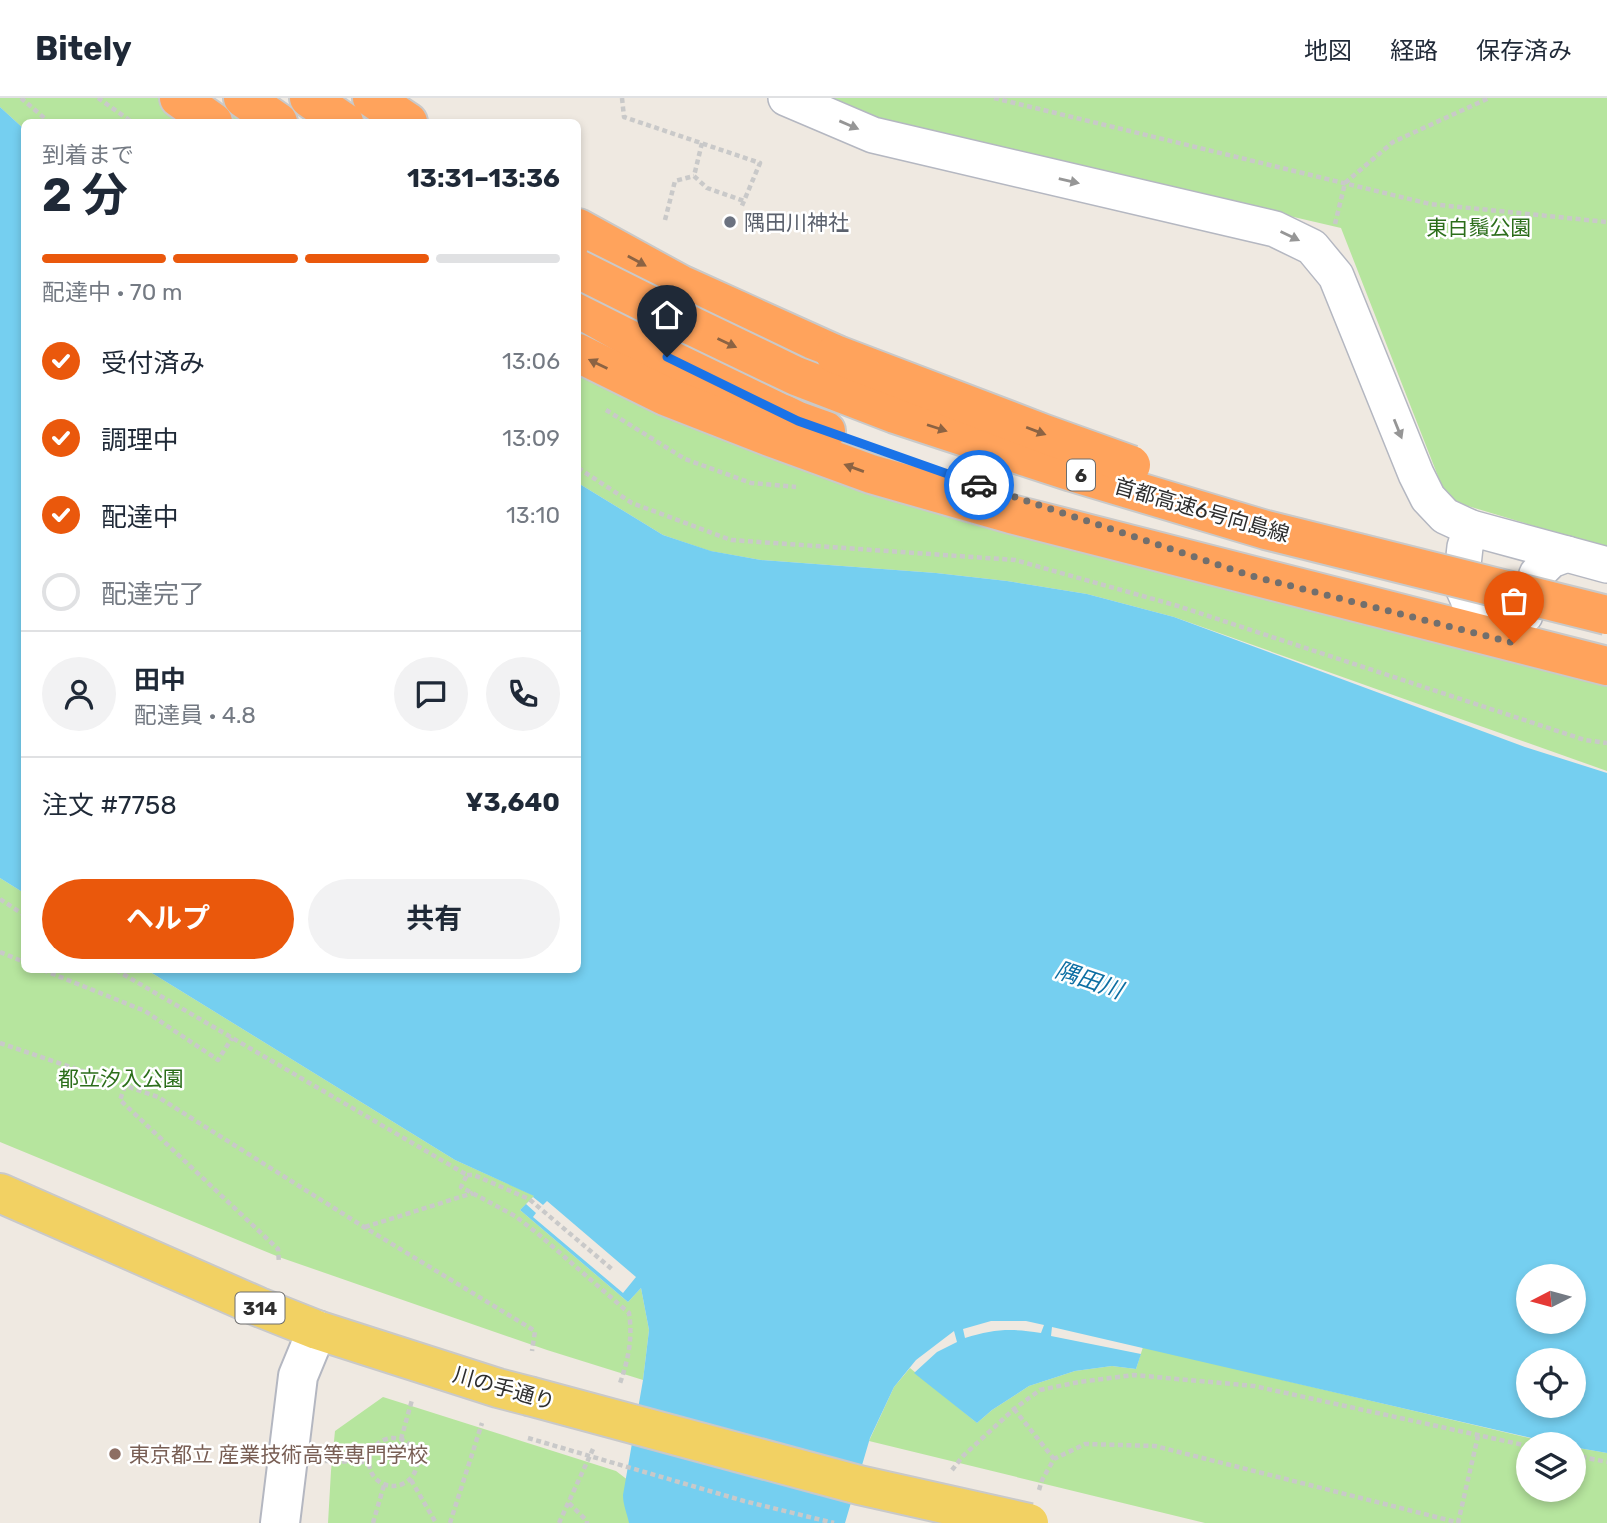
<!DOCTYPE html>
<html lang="ja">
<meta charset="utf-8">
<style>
body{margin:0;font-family:Rubik,"Noto Sans JP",sans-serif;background:#f2f2f3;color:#1f2937;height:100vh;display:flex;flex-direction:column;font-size:26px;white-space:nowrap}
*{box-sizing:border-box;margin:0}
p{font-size:23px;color:#747a83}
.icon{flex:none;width:38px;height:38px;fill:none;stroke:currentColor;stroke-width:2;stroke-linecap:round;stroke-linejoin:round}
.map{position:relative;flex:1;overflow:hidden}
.side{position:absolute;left:21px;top:21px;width:560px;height:854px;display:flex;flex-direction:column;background:#fff;border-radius:10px;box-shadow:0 4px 10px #0003}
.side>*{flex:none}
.needle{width:46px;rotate:264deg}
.buttons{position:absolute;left:1516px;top:1166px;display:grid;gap:14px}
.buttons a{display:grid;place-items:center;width:70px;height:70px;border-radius:50%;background:#fff;box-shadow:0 4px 10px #0003;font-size:35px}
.pin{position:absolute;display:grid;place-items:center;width:60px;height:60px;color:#fff;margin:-72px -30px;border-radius:50% 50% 50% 0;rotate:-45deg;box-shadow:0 0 7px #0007}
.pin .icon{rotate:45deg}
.courier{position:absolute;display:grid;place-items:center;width:70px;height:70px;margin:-35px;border:5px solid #1a73e8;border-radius:50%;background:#fff;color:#222;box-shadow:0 2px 9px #0007}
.head em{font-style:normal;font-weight:700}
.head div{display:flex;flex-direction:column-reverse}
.head{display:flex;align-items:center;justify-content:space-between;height:119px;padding:0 21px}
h1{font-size:46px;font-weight:700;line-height:52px}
.bar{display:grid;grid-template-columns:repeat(4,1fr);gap:10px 7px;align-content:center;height:84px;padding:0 21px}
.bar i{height:9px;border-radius:5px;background:#e0e1e3}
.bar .active{background:#ea580c}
.bar p{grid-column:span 4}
.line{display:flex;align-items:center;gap:18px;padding:0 21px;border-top:2px solid #e0e1e3}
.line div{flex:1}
.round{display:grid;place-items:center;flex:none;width:74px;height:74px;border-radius:37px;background:#f2f2f3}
ol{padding:0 21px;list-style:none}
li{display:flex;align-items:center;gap:21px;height:77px}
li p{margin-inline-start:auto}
li .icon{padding:7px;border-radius:50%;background:#ea580c;color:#fff;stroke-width:4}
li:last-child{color:#747a83}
li i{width:38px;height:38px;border:4px solid #e0e1e3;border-radius:50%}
.cta{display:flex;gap:14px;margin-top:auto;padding:14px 21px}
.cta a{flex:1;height:80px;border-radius:42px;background:#ea580c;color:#fff;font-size:28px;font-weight:700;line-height:80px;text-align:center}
.cta a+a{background:#f2f2f3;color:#1f2937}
header{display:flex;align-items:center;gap:42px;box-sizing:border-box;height:98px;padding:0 35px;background:#fff;border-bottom:2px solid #e0e1e3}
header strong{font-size:33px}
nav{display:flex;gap:38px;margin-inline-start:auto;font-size:24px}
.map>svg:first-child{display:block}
</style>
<header>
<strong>Bitely</strong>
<nav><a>地図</a><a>経路</a><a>保存済み</a></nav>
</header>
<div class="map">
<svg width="1607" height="1425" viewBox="0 0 1607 1425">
<rect width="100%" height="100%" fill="#efe9e1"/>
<!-- green -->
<g fill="#b6e59e">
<polygon points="0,0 208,0 242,24 24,24 24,31 0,9"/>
<polygon points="829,0 1607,0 1607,450 1458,405 1443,391 1341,130 879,22"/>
<polygon points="578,236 628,265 779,333 1302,475 1607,551 1607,673 1174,519 1087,496 1007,483 936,475 761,462 710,453 663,437 578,385"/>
<polygon points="0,780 24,795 24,872 147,872 455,1062 535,1098 520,1112 628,1204 641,1190 649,1232 643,1282 547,1252 279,1159 0,1044"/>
<polygon points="1143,1249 1555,1346 1528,1346 1528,1391 1573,1391 1573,1349 1607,1355 1607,1425 1205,1425 869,1343 894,1289 910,1270 977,1325 992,1312 1029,1288 1075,1273 1112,1268 1136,1271"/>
<polygon points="383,1299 616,1373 633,1386 802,1425 328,1425 331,1373 335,1333"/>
</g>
<!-- water -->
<g fill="#75cff0" fill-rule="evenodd">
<polygon points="0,9 24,31 24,795 0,780"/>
<path d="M578,385L663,437L711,453L761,462L936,475L1007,483L1087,496L1174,519L1525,649L1607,675V1355L1573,1349V1346L1553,1345L1052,1229L1051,1238L1141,1256L1136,1271L1112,1268L1075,1273L1029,1288L992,1312L977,1325L914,1275L937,1254L957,1244L954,1233L916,1262L894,1289L870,1340L845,1425H629C627,1415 623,1407 623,1397L643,1282L649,1232L641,1190L628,1204L520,1112L534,1098L455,1062L147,872H578ZM1528,1178H1573V1223H1528ZM991,1223H1026L1044,1227L1041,1235C1011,1230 994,1231 965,1240L963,1231ZM1528,1262H1573V1307H1528Z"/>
</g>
<!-- pier -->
<polygon fill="#efe9e1" points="533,1099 543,1107 547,1103 636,1179 623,1195 533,1119 536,1115 526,1106"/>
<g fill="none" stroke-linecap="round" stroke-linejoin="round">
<defs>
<g id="minor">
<polyline points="786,0 873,37 1275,131 1312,149 1336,178 1416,376 1428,400 1445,418 1471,430 1607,467"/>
<polyline points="1471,430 1465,449 1461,485 1475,517 1505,527 1525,517 1537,476 1551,462 1567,456"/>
</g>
<polyline id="tertiary" points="280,1425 298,1278 317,1232"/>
<polyline id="primary" points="0,1095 259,1209 317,1232 498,1290 529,1298"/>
<g id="motorway">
<polyline points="179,0 213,24"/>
<polyline points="243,0 278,24"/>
<polyline points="309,0 344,24"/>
<polyline points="372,0 408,24"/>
<polyline points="578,130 680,186 835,256"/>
<polyline points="578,210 645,248 798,323 826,333"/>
<polyline points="578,255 665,298 770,339 871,376 1011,416 1607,568"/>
</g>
</defs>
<!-- minor casing -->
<use href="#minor" stroke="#b4b7c1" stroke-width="38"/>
<!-- tertiary casing -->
<use href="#tertiary" stroke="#b4b7c1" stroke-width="42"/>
<!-- primary casing -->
<use href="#primary" stroke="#c9c9c9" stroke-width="42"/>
<!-- motorway casing -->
<use href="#motorway" stroke="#c9c9c9" stroke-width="42"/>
<!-- path -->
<g stroke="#c9c9c9" stroke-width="4.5" stroke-dasharray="5 3.5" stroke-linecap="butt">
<polyline points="21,0 49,24"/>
<polyline points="98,0 132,24"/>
<polyline points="622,0 624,19 760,65 741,110"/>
<polyline points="994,0 1430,106 1607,124"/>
<polyline points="702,45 694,78 707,90 744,103"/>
<polyline points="665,122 675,83 694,78"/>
<polyline points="1335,126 1345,85 1393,44 1489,0"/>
<polyline points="606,312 685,361 751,385 796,389"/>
<polyline points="578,370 632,405 731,442 1015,462 1178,508 1585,642 1607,645"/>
<polyline points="0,801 24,817"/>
<polyline points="0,854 24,864"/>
<polyline points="43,872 145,913 218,962 232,940"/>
<path d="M116,872L467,1077L461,1089L515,1118L537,1135L629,1215C633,1241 628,1263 619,1288"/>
<polyline points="0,945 158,999 364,1129 535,1233 532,1253"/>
<polyline points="125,988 120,1002 278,1151 279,1165"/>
<polyline points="467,1077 474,1077 529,1101 614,1173"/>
<polyline points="365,1129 473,1095"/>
<polyline points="1014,1311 1054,1361"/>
<circle cx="393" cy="1364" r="24"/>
<polyline points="401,1341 412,1302"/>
<polyline points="1573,1357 1607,1364"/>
<polyline points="325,1363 369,1364"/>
<polyline points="952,1372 963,1358 1014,1311 1040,1292 1079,1284 1134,1277 1254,1288 1528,1348"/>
<polyline points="411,1382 436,1425"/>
<polyline points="1039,1392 1042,1382 1054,1361 1085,1346 1155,1348 1460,1425"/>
<polyline points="569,1405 587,1423 587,1425"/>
<polyline points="373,1425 384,1387"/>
<polyline points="450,1425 482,1325"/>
<polyline points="559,1425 593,1351"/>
<polyline points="1458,1425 1478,1338"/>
</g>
<!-- minor -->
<use href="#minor" stroke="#fff" stroke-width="35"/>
<!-- tertiary -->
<use href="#tertiary" stroke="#fff" stroke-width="38"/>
<!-- primary -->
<use href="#primary" stroke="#f2d163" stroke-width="38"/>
<!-- motorway -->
<use href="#motorway" stroke="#ffa35c" stroke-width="38"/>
<defs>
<polyline id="primary-bridge" points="529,1298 859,1387 1029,1425"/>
<g id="motorway-bridge">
<polyline points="578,171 692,228 796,278 895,316 1072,374 1266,432 1607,517"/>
<polyline points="835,256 1042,335 1131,367"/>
</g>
</defs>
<!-- primary-bridge casing -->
<use href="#primary-bridge" stroke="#c9c9c9" stroke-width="42" stroke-linecap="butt"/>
<!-- motorway-bridge casing -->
<use href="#motorway-bridge" stroke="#c9c9c9" stroke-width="42" stroke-linecap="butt"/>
<!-- path-bridge -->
<polyline stroke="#c9c9c9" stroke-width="4.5" stroke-dasharray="5 3.5" stroke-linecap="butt" points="528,1340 744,1403 834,1425"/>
<!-- primary-bridge -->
<use href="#primary-bridge" stroke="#f2d163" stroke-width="38"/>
<!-- motorway-bridge -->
<use href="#motorway-bridge" stroke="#ffa35c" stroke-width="38"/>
</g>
<!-- one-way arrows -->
<defs><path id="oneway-solid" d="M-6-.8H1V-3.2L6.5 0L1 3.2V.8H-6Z" transform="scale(1.75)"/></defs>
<g fill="#969696">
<use href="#oneway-solid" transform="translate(849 27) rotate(23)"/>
<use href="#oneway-solid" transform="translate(1069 83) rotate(13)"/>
<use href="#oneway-solid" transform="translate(1290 138) rotate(26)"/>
<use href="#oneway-solid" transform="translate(1398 331) rotate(68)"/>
</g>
<g fill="#8c6343">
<use href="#oneway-solid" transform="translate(637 163) rotate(29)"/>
<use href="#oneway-solid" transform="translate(727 245) rotate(25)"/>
<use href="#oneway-solid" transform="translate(598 266) rotate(-154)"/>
<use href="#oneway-solid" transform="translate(937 330) rotate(18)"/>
<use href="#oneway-solid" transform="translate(1036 333) rotate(21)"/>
<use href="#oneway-solid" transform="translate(854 370) rotate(-160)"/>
</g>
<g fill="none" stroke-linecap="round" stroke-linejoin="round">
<!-- done -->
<polyline stroke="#726f6d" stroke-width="7" stroke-dasharray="0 12.6" points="979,387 1252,478 1514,545"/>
<!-- route -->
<polyline stroke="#1a73e8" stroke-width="9" points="667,259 798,323 979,387"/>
</g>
<!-- markers -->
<circle fill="#6b7280" stroke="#fff" stroke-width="2.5" cx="730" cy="124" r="7"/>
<circle fill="#8d6e63" stroke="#fff" stroke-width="2.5" cx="115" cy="1356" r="7"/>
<g text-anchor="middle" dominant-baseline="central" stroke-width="5" stroke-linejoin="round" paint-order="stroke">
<!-- shield labels -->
<g fill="#fff" stroke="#6d6d6d" stroke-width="2">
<rect x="1067" y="361.5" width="28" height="31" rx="5"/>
<rect x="235.5" y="1194.5" width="49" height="31" rx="5"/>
</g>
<g font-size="19" font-weight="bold" fill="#2e2e2e">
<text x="1081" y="377">6</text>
<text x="260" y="1210">314</text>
</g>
<!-- worship labels -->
<g font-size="21" fill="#5b616d" stroke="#fff" text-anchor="start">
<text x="744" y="124">隅田川神社</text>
</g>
<!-- park labels -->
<g font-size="21" fill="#2c6e1b" stroke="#fff">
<text x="1479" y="129">東白鬚公園</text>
<text x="121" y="980">都立汐入公園</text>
</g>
<!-- street labels -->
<g font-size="21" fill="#2e2e2e" stroke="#fff">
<text transform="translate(1202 412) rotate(16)">首都高速6号向島線</text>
<text transform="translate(504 1290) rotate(16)">川の手通り</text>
</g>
<!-- education labels -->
<g font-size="21" fill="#785e54" stroke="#fff" text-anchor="start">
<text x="129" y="1356">東京都立 産業技術高等専門学校</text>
</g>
<!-- water labels -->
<g font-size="23" font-style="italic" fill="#0d6fa3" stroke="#fff">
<text transform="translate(1089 882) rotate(19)">隅田川</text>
</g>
</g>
</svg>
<div class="buttons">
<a><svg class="needle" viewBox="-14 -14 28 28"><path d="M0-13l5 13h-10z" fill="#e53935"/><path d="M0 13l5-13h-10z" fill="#747a83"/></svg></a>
<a><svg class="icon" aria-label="locate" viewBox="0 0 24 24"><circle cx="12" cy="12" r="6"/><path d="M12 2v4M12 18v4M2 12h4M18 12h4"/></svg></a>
<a><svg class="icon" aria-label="layers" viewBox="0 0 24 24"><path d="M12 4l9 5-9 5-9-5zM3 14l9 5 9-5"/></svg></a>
</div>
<div class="pin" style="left:1514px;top:545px;background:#ea580c"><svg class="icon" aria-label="bag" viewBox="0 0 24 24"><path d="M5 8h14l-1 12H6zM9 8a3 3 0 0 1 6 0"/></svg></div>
<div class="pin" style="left:667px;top:259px;background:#1f2937"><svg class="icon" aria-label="home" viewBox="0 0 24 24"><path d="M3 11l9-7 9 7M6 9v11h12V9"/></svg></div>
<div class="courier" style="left:979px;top:387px"><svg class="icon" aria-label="car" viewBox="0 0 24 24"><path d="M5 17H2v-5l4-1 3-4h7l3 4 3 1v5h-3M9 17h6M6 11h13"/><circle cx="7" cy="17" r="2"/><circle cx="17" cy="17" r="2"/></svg></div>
<section class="side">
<div class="head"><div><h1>2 分</h1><p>到着まで</p></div><em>13:31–13:36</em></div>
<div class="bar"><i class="active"></i><i class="active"></i><i class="active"></i><i></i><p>配達中 · 70 m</p></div>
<ol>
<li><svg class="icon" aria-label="check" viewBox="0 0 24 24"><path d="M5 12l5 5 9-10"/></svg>受付済み<p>13:06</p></li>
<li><svg class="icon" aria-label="check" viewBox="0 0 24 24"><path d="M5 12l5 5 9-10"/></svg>調理中<p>13:09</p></li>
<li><svg class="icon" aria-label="check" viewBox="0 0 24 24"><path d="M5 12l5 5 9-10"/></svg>配達中<p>13:10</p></li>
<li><i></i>配達完了</li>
</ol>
<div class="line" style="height:126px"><a class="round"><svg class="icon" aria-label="person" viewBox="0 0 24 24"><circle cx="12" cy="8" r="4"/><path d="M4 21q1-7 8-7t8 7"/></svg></a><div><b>田中</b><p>配達員 · 4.8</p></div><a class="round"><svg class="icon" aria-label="chat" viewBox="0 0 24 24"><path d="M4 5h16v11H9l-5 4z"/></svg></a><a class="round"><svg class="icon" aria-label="phone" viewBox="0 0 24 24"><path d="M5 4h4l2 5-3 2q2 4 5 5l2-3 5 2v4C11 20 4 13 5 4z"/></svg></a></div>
<div class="line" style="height:91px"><div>注文 #7758</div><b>¥3,640</b></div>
<div class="cta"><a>ヘルプ</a><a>共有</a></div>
</section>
</div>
